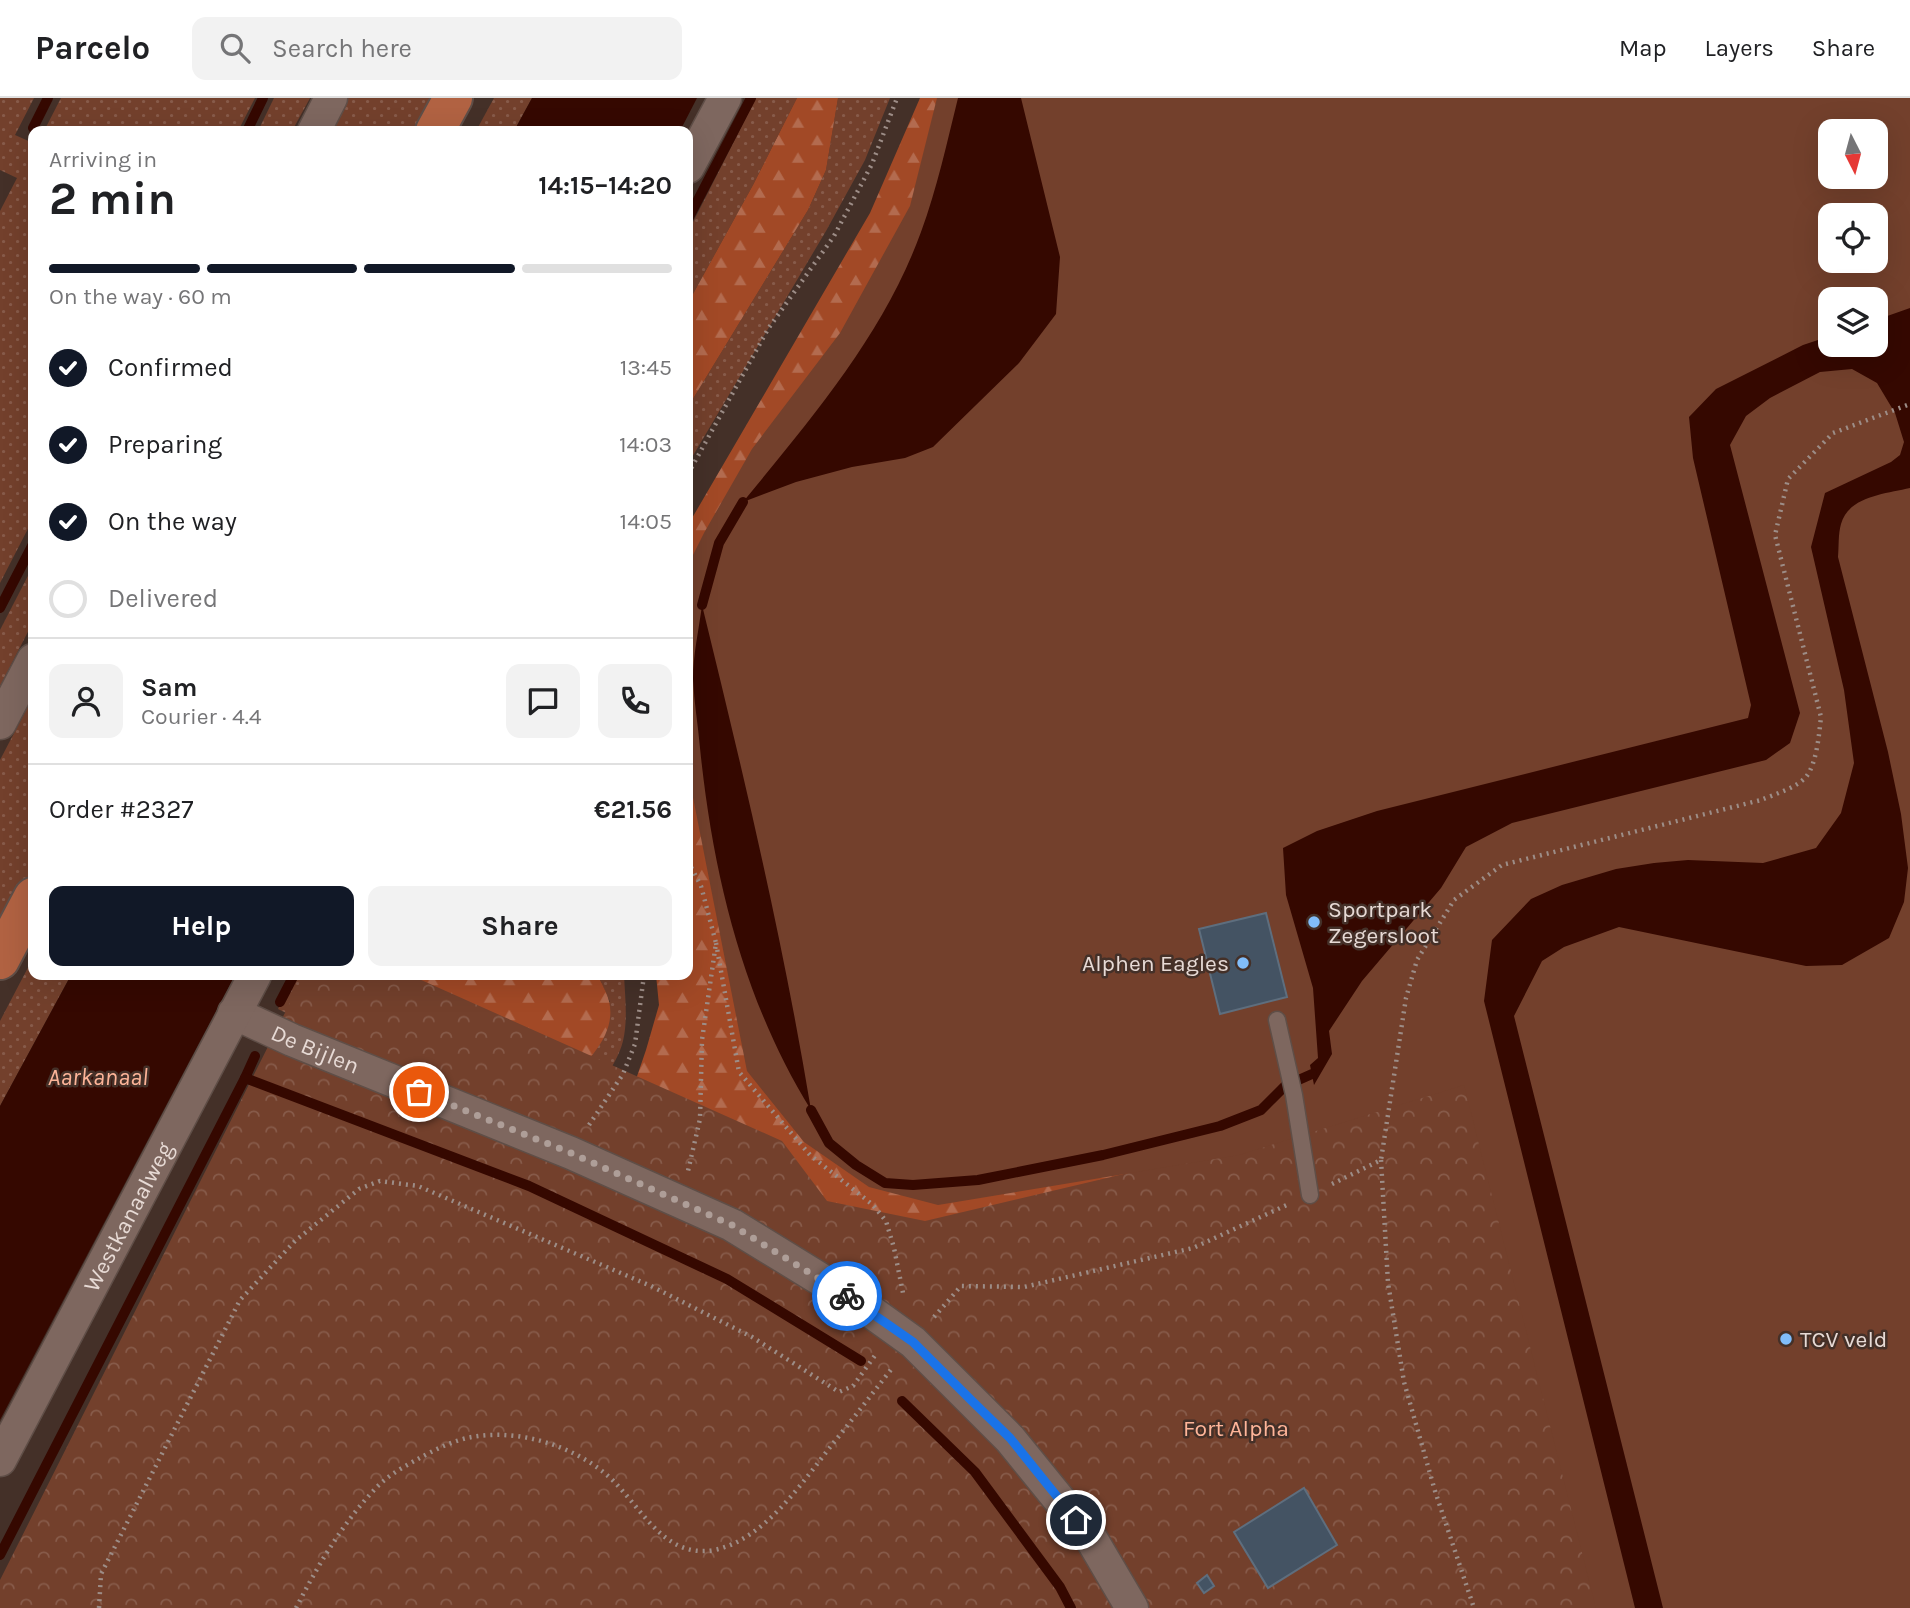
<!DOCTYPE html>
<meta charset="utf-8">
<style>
body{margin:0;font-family:Karla,sans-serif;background:#f2f2f2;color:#202124;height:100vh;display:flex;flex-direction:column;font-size:26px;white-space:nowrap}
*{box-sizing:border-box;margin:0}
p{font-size:23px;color:#757577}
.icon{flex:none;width:38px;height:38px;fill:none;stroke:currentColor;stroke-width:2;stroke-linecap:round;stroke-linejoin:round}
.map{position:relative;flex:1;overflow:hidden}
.panel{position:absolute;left:28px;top:28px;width:665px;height:854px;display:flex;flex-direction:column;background:#fff;border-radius:14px;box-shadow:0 7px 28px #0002}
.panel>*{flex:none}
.needle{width:46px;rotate:174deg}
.controls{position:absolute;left:1818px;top:21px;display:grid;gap:14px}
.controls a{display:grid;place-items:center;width:70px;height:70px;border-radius:14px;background:#fff;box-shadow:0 7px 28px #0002;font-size:35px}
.pin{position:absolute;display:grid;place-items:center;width:60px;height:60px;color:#fff;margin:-30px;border:4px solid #fff;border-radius:50%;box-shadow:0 2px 7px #0007}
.courier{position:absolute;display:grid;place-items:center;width:70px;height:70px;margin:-35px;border:5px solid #1a73e8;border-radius:50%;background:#fff;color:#222;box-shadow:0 2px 9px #0007}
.headline em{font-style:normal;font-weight:700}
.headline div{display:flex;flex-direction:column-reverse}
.headline{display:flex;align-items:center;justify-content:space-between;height:119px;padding:0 21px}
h1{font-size:46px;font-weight:700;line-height:52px}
.bar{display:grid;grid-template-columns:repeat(4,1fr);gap:10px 7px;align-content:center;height:84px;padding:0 21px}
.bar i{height:9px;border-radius:5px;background:#e0e0e0}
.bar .on{background:#111827}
.bar p{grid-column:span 4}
.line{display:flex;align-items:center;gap:18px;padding:0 21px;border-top:2px solid #e0e0e0}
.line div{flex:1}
.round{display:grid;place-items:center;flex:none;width:74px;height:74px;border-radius:14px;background:#f2f2f2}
ol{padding:0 21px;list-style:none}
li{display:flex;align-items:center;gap:21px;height:77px}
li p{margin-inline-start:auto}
li .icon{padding:7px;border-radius:50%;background:#111827;color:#fff;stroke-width:4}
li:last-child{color:#757577}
li i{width:38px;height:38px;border:4px solid #e0e0e0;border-radius:50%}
.button{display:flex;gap:14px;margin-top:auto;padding:14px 21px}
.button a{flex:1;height:80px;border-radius:14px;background:#111827;color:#fff;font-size:28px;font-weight:700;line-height:80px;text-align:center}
.button a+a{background:#f2f2f2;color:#202124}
header{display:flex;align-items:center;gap:42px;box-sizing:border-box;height:98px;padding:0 35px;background:#fff;border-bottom:2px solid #e0e0e0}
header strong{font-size:33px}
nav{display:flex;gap:38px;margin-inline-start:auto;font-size:24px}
.search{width:490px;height:63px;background:#f2f2f2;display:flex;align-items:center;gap:18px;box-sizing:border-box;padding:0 24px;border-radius:14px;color:#757577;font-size:26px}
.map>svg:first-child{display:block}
</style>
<header>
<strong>Parcelo</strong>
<div class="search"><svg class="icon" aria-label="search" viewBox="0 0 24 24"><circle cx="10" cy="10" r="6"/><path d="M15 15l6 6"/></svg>Search here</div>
<nav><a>Map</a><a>Layers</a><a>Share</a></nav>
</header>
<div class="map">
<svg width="1910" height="1510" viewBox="0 0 1910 1510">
<defs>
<pattern id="grass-dots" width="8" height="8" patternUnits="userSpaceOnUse" patternTransform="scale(1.75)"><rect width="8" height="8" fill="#73402c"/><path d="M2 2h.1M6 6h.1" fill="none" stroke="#875b4a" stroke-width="1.8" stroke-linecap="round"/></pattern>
<pattern id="forest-firs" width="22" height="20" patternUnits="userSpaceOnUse" patternTransform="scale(1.75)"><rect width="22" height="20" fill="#a24926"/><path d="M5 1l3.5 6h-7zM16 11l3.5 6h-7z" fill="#b36b4f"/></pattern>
<pattern id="park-crowns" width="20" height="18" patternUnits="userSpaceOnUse" patternTransform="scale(1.75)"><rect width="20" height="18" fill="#73402c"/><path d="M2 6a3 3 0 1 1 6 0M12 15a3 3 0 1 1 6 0" fill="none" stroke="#875b4a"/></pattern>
</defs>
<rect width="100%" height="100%" fill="#443028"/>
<!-- grass -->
<g fill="url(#grass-dots)">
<polygon points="0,0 34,0 15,37 33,45 33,421 0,485 0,113 17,80 0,72"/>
<polygon points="61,0 255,0 238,33 44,33"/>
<polygon points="274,0 310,0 292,33 258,33"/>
<polygon points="347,0 440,0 423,33 330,33"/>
<polygon points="494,0 532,0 514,33 476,33"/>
<polygon points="756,0 797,0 753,87 688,205 688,134"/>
<polygon points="838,0 890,0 865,62 826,133 688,366 688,309 808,112 826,72"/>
<polygon points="33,468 33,524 0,588 0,532"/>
<polygon points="33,599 33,781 0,845 0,662"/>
<polygon points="33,860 33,877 71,877 0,1008 0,923"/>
<path d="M294,877H350L610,904L598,877H624C625,898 628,922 623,943C616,971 592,995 576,1018L344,943L278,911Z"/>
</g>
<!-- forest -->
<g fill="url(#forest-firs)">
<polygon points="797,0 838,0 826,72 808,112 688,309 688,205 753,87"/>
<polygon points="920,0 958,0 1220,1028 1017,1175 609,1026 633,990 646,952 659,907 656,877 688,877 688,427 870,115"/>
<path d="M350,877H598C601,885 607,894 609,903C617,936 588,963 567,984Z"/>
</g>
<!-- park -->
<polygon fill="url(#park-crowns)" points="304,877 410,877 782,1043 827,1103 925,1123 1187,1061 1477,973 1621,1510 0,1510 0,1482"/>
<!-- pitch -->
<path fill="#73402c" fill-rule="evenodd" d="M937,0H1910V1510H1596L1464,987L1239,1057L938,1107L869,1089L804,1044L747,973L688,674V467L704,435L752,351L840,235L910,108ZM1830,33H1876V79H1830ZM1830,117H1876V163H1830ZM1830,201H1876V247H1830Z"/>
<!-- water -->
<g fill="#350800">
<polygon points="532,0 697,0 680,33 514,33"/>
<path d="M958,0H1021L1060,159L1056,216L1019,265L933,349L905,360L852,369L796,384L743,404C811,321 884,236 921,134C937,91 947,44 958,0Z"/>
<path d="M1910,210V390C1885,396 1849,398 1841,426C1838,436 1839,449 1838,459L1888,654L1901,716L1908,770L1904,804L1889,840L1842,867L1806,868L1619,829L1564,849L1542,863L1514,918L1663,1510H1635L1484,903L1492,842L1531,801L1562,787L1616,771L1654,765L1688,762L1763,765L1816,750L1841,715L1854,665L1844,592L1811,449L1825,395L1891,364L1900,357L1904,344L1895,315L1877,285L1852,271L1820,274L1770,300L1746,318L1730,347L1800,615L1790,645L1766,662L1512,725L1466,749L1441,790L1362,883L1329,933L1332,956L1314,987L1310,967L1318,960L1313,890L1286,797L1283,750L1317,733L1377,713L1748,620L1751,607L1693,360L1689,319L1716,291L1803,247L1830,238V247H1876V222Z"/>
<path d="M702,507C743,674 783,842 811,1012C743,902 713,777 700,650C698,627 694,604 693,581C693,557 699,531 702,507Z"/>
<polygon points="71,877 235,877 0,1322 0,1008"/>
</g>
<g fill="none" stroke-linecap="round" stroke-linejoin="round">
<!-- stream -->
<g stroke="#350800" stroke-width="10">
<polyline points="33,30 48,0"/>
<polyline points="247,33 263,0"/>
<polyline points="688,121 751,0"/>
<polyline points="702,507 719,445 743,404"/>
<polyline points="0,510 33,446"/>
<polyline points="280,904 294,877"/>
<polyline points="245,980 255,958"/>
<polyline points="811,1012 829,1045 856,1067 885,1085 913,1087 978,1082 1103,1057 1220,1028 1261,1012 1285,988 1312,976"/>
<polyline points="902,1303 975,1374 1060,1489 1071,1510"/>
<polyline points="0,1457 245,980 529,1088 727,1181 861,1263"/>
</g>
</g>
<!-- building -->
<g fill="#445363" stroke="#5e6e7e" stroke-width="2">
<polygon points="1266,815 1287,899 1220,916 1199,831"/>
<polygon points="1304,1390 1337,1447 1268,1490 1234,1434"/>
<polygon points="1207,1477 1214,1488 1204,1495 1197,1485"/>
</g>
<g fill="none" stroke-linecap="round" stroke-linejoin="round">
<defs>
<polyline id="lane" points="1277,922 1294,997 1310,1097"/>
<g id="street">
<polyline points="314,33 331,0"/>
<polyline points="688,69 725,0"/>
<polyline points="0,625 33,562"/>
<path id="s1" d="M234,915L292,942L571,1055L732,1127L856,1203L913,1244L1010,1341L1092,1442L1132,1510"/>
<path id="s2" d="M0,1362L255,877"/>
</g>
<g id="primary">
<polyline points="435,33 453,0"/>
<polyline points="0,862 33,799"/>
</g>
</defs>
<!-- lane casing -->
<use href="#lane" stroke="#5f4e47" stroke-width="19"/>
<!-- street casing -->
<use href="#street" stroke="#5f4e47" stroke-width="35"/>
<!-- primary casing -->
<use href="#primary" stroke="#5f4e47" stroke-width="42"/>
<!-- path -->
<g stroke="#9d8d87" stroke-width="4.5" stroke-dasharray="2 5" stroke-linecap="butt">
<polyline points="688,376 768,231 834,138 872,66 897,0"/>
<polyline points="688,763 701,788 716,845 702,942 700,1021 688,1073"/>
<polyline points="716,845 739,974 810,1057 873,1107 886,1123 894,1150 903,1195"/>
<polyline points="589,1027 623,976 635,946 644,877"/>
<polyline points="1381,1062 1388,1185 1404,1284 1435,1393 1474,1510"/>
<path d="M1332,1086L1381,1062L1406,900L1417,862L1454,802L1502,767L1761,702C1775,696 1796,690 1806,679C1817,665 1819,636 1821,619L1775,437L1788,381L1833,335L1910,306"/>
<polyline points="934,1219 961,1188 1024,1189 1193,1150 1289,1106"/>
<polyline points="99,1510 101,1476 240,1202 295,1143 359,1091 380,1083 418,1088 651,1188 752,1239 839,1294 853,1288 876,1256"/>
<path d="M296,1510C318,1467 342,1426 375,1391C387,1378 403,1369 418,1361C434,1352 454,1342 472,1339C517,1331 567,1346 602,1373C638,1400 660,1462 714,1452C764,1442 801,1386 831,1348C852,1322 872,1296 893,1269"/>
</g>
<!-- lane -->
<use href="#lane" stroke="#7e675f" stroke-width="16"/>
<!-- street -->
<use href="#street" stroke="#7e675f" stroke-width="32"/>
<!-- primary -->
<use href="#primary" stroke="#b16242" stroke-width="38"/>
</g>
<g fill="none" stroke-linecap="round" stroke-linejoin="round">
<!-- done -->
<polyline stroke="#ae9e98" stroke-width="7" stroke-dasharray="0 12.6" points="419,994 571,1055 732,1127 847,1198"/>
<!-- route -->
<polyline stroke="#1a73e8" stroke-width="9" points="847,1198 913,1244 971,1302 1010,1340 1076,1422"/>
</g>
<!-- markers -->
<g fill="#81bdfa" stroke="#443028" stroke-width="2.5">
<circle cx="1314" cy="824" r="7"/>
<circle cx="1243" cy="865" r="7"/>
<circle cx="1786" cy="1241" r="7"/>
</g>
<g text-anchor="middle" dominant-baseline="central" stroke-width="5" stroke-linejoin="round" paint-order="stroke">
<!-- poi labels -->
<g font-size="23" fill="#e7dad5" stroke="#443028" text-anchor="start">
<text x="1328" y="811">Sportpark<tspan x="1328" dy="26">Zegersloot</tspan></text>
<text x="1229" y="865" text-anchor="end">Alphen Eagles</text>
<text x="1800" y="1241">TCV veld</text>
</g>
<!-- street labels -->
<g font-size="23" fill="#e7dad5" stroke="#443028">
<text stroke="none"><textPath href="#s1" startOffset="89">De Bijlen</textPath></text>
<text stroke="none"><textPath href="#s2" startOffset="275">Westkanaalweg</textPath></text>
</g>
<!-- park labels -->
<g font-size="23" fill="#ffb599" stroke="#443028">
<text x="1236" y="1330">Fort Alpha</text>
</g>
<!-- water labels -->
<g font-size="24" font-style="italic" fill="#fdb498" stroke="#443028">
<text x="98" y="979">Aarkanaal</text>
</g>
</g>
</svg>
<div class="controls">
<a><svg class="needle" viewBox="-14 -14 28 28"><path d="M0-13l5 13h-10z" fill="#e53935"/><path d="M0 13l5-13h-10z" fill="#757577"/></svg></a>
<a><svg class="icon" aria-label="locate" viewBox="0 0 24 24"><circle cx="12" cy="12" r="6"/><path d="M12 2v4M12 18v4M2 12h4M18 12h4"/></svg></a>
<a><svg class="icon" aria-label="layers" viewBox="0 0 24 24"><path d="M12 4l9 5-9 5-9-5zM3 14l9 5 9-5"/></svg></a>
</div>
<div class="pin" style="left:419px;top:994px;background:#ea580c"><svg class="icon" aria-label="bag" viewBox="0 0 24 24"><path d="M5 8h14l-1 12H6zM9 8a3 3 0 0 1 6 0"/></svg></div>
<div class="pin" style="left:1076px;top:1422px;background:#1f2937"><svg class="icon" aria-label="home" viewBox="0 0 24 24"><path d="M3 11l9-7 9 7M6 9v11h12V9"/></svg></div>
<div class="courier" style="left:847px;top:1198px"><svg class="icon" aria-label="bike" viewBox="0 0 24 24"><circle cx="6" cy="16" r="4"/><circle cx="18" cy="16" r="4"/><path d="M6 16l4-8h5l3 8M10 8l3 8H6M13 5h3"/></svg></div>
<section class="panel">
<div class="headline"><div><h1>2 min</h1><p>Arriving in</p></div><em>14:15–14:20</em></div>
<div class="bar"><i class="on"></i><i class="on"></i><i class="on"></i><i></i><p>On the way · 60 m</p></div>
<ol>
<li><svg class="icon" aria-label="check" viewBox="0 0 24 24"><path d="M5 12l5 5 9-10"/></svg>Confirmed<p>13:45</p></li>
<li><svg class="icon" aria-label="check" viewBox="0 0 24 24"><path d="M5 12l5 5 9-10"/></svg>Preparing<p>14:03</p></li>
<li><svg class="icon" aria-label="check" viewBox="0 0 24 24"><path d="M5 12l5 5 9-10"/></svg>On the way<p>14:05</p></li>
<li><i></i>Delivered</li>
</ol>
<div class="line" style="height:126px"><a class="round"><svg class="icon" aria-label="person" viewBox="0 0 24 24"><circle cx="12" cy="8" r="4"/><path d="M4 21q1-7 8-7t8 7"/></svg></a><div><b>Sam</b><p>Courier · 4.4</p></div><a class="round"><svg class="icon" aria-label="chat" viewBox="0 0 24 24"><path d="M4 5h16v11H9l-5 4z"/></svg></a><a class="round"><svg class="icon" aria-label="phone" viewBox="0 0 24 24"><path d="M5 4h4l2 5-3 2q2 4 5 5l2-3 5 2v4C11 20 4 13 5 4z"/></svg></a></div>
<div class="line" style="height:91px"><div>Order #2327</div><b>€21.56</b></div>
<div class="button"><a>Help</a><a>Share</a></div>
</section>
</div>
